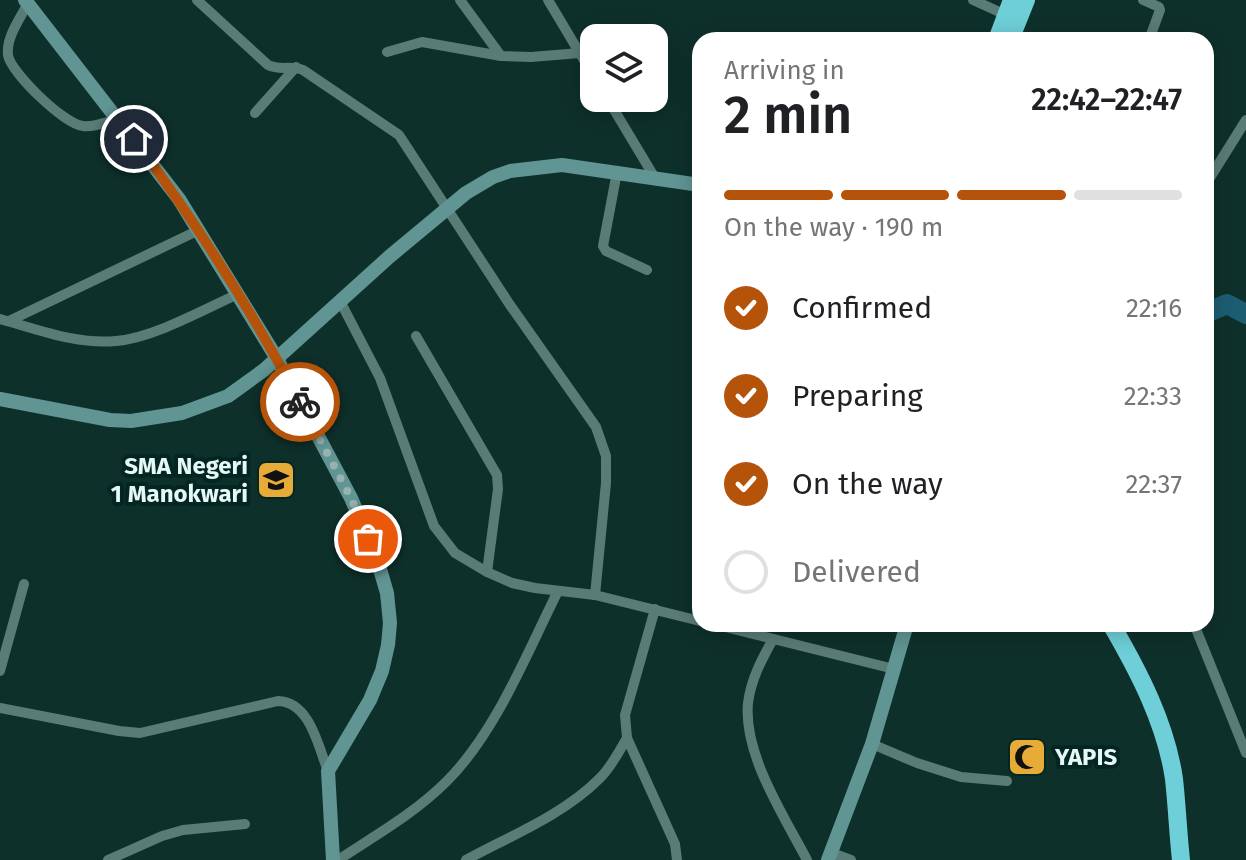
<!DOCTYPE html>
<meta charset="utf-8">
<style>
body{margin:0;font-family:"Fira Sans",sans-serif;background:#f2f2f2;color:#202124;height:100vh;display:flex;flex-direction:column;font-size:30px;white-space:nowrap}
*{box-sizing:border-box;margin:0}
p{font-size:26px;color:#757577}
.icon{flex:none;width:44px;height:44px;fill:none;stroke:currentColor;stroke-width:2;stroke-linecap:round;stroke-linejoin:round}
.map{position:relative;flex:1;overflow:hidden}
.panel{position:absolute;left:692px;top:32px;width:522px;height:600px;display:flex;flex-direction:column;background:#fff;border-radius:24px;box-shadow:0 4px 20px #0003}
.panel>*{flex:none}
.tools{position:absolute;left:580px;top:24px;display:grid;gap:16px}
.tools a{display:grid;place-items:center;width:88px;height:88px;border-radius:16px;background:#fff;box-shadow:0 4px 20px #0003;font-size:40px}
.pin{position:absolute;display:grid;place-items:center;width:68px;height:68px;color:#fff;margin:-34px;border:4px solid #fff;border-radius:50%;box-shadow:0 2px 8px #0007}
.courier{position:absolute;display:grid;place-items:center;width:80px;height:80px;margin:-40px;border:6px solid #b45309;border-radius:50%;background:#fff;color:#222;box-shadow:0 2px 10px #0007}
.head em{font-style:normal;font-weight:600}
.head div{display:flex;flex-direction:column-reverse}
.head{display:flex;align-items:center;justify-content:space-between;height:136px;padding:0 32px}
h1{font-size:52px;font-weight:600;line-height:60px}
.bar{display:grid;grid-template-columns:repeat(4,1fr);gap:12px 8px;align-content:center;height:96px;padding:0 32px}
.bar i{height:10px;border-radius:6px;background:#e0e0e0}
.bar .active{background:#b45309}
.bar p{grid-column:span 4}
ol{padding:0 32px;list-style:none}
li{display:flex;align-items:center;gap:24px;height:88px}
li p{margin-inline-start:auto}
li .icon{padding:8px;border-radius:50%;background:#b45309;color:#fff;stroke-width:4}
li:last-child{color:#757577}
li i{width:44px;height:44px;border:4px solid #e0e0e0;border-radius:50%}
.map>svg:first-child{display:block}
</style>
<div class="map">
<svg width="1246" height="860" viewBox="0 0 1246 860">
<rect width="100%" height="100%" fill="#0e302b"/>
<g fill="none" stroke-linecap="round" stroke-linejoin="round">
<!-- river -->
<polyline stroke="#1c5d73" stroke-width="20" points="1206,313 1227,304 1246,314"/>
<!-- street -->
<g stroke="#5a7c76" stroke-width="10">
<path d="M197,0L268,65C280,71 291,65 303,70L399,135L510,305L596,427L606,456V483L595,595L700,621"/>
<polyline points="460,0 501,56"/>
<polyline points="548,0 594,77"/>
<polyline points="973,0 1006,15"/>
<polyline points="1143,0 1159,7 1160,10 1149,40"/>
<path d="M28,3C20,19 6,37 8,55C10,72 65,125 83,126C93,128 109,121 119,119"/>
<polyline points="387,52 422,42 501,56 531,57 580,53"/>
<polyline points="607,98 655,178"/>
<polyline points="255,113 296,67"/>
<polyline points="617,172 603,246 606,251 647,270"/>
<polyline points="1206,184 1246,120"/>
<polyline points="340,301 380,378 434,526 455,553 487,572 512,583 535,588 595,595"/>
<path d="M0,319C37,329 77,345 116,341C153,338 203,310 238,294"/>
<polyline points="9,321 199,230"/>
<polyline points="416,336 497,475 498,489 487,572"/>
<polyline points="713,624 894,669"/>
<polyline points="1194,624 1246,753"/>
<path d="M773,639C762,659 751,679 748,703C743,754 784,816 807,860"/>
<polyline points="0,671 24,584"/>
<path d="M0,708L119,731L140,733L278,701C310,702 318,746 328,771"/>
<polyline points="627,738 625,715 655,609"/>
<polyline points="872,744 917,763 961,777 1007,781"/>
<polyline points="832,853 851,860"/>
<polyline points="108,860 162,836 183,830 245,824"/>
<path d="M338,860C376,835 415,813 447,781C496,732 527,653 558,591"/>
<path d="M466,860C510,836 563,815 599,779C611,768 619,751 627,738L675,844L677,860"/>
</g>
<!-- secondary -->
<g stroke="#609593" stroke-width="14">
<polyline points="25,0 179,199 276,357 351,498 377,559 387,593 390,623 388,645 382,671 370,700 328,771 333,860"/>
<polyline points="0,399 110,420 131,421 182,413 228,396 264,370 389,257 466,193 493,177 510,171 562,165 700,185"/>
<polyline points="828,860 872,744 907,624"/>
</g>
<!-- highway -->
<g stroke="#6ecfd8" stroke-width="18">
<polyline points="997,40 1012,0"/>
<polyline points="1010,40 1026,0"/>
<path d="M1111,624C1139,672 1166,724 1174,779C1177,806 1178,833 1181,860"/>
</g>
</g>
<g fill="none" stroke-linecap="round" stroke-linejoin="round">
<!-- done -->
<polyline stroke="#9ab2ae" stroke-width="8" stroke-dasharray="0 14.4" points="300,402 351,498 368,539"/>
<!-- route -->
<path stroke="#b45309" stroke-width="10" d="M134,139C196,222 251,310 300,402"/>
</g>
<!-- icons -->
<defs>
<symbol id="school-square" viewBox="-11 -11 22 22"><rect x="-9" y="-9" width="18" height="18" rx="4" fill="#e7ac37" stroke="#042622"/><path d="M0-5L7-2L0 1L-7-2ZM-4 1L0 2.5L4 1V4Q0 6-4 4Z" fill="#111"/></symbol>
<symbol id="mosque-square" viewBox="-11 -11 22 22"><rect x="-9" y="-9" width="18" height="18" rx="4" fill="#e7ac37" stroke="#042622"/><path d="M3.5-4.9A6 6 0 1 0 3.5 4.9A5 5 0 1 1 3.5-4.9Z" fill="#111"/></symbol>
</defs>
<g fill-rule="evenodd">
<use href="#school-square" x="254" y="458" width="44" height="44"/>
<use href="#mosque-square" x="1005" y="735" width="44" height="44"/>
</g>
<g text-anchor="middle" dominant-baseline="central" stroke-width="8" stroke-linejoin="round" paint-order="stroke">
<!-- poi labels -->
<g font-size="24" font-weight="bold" fill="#e6f8f5" stroke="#042622" text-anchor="end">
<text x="248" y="466">SMA Negeri<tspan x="248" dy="28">1 Manokwari</tspan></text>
<text x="1055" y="757" text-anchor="start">YAPIS</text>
</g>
</g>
</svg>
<div class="tools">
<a><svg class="icon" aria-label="layers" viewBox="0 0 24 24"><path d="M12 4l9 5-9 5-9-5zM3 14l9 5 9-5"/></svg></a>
</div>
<div class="pin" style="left:368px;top:539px;background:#ea580c"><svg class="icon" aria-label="bag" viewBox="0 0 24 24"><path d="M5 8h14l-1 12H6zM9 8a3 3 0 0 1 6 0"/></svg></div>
<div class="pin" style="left:134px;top:139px;background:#1f2937"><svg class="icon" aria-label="home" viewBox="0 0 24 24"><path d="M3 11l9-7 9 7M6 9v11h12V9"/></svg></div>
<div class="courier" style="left:300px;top:402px"><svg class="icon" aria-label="bike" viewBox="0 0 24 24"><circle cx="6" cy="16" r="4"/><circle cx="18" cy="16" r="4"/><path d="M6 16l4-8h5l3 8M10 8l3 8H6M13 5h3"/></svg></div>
<section class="panel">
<div class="head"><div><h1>2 min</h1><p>Arriving in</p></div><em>22:42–22:47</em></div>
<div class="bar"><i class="active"></i><i class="active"></i><i class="active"></i><i></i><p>On the way · 190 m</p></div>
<ol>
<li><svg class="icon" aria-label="check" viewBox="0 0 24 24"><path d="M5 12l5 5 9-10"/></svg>Confirmed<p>22:16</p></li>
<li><svg class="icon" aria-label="check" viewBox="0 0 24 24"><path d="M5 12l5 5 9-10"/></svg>Preparing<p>22:33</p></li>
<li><svg class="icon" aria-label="check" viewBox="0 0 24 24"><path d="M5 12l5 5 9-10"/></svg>On the way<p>22:37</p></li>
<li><i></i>Delivered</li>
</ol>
</section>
</div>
